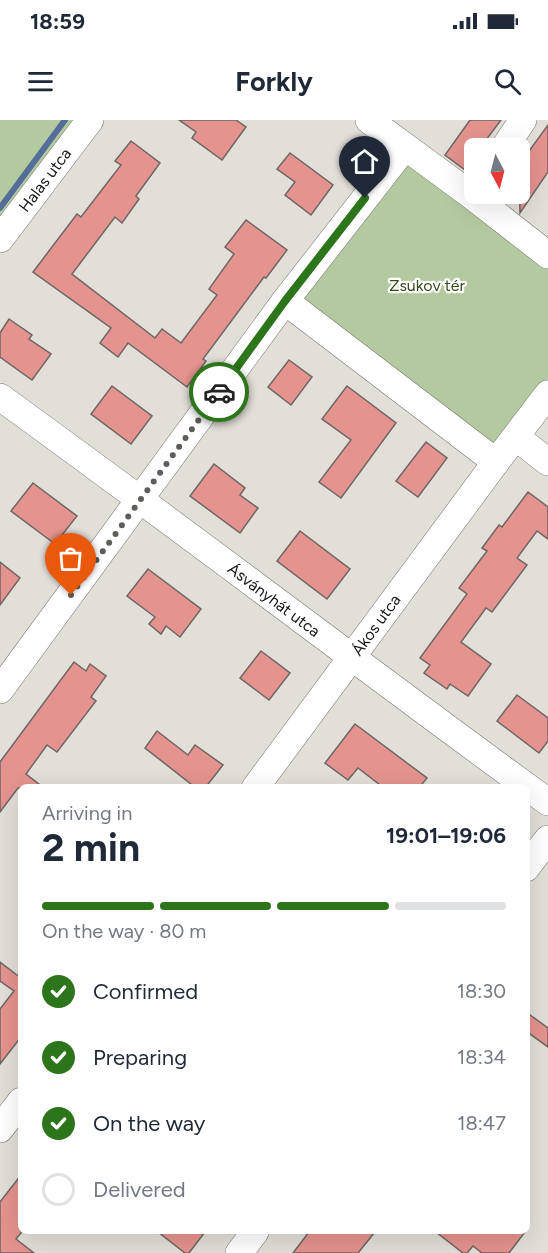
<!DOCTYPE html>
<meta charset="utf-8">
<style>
body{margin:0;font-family:Figtree,sans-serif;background:#f2f2f3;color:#1f2937;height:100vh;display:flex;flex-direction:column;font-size:22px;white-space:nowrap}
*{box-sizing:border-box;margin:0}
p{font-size:20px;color:#747a83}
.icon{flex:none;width:33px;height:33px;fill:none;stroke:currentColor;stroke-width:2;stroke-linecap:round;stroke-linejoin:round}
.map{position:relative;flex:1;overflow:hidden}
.side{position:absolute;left:18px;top:664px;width:512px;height:450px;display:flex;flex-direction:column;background:#fff;border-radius:9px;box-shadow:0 6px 24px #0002}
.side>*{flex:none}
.needle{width:39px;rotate:173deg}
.controls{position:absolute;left:464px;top:18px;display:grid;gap:12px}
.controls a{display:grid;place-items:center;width:66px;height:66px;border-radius:9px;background:#fff;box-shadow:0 6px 24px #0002;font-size:30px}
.pin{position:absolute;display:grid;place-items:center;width:51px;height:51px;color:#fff;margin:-62px -26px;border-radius:50% 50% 50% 0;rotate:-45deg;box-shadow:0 0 6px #0007}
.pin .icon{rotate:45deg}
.courier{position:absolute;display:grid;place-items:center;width:60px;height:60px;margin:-30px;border:4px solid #2c751a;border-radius:50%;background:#fff;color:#222;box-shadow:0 2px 8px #0007}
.summary em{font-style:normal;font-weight:700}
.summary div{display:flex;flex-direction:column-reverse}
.summary{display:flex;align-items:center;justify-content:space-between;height:102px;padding:0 24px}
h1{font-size:39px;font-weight:700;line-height:45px}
.bar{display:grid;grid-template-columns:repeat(4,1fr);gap:9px 6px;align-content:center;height:72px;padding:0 24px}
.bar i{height:8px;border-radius:4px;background:#e0e1e3}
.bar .on{background:#2c751a}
.bar p{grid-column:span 4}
ol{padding:0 24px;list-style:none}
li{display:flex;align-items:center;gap:18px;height:66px}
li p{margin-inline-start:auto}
li .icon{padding:6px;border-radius:50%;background:#2c751a;color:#fff;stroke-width:4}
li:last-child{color:#747a83}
li i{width:33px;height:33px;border:3px solid #e0e1e3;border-radius:50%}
.status{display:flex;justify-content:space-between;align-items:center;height:42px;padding:0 30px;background:#fff;direction:ltr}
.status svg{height:16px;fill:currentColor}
header{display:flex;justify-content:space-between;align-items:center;height:78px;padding:0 24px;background:#fff;font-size:27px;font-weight:700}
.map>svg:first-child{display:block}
</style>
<div class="status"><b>18:59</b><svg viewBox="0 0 49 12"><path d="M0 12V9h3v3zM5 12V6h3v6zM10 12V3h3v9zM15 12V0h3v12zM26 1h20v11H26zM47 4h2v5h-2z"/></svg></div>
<header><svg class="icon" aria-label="menu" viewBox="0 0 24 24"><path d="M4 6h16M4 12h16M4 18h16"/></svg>Forkly<svg class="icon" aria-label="search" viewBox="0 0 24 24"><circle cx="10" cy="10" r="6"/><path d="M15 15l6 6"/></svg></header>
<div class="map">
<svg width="548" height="1133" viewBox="0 0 548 1133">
<rect width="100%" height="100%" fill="#e2ded8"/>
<!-- green -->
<g fill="#b3c99f">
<polygon points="0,0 81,0 0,111"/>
<polygon points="405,27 548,135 548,274 496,342 285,181"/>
</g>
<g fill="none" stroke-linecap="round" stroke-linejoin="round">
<!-- stream -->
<polyline stroke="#546e99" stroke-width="6" points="0,88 65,0"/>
</g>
<!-- building -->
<g fill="#e5938e" stroke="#6d6665" stroke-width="1.5">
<polygon points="179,0 236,0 246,7 222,40 192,18 196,12"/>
<polygon points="470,0 501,0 480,28 474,28 474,37 465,50 445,35"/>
<polygon points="548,5 548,52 520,93 519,45"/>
<polygon points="131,21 160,43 136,76 139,79 122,103 115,97 72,154 155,218 162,209 181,223 217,175 209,169 234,134 225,127 246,100 287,130 266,158 264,157 203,239 206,241 187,267 128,223 118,237 100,223 111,208 33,152 77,94 81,97 121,45 115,41"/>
<polygon points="290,33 333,65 311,95 285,75 295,62 277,49"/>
<polygon points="9,199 32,215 29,219 51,234 32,260 0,237 0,213"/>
<polygon points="289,240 312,257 291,285 268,267"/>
<polygon points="112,266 152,296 131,324 91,294"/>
<polygon points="347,266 396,303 341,378 319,362 351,320 322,299"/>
<polygon points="426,322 447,338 418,377 396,361"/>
<polygon points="214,344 245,368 240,375 258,388 240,413 190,376"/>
<polygon points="33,363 77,396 55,424 11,391"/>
<polygon points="528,372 548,387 548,419 537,411 517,438 527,445 492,492 486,488 461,522 491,544 468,576 450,564 447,569 424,553 430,545 420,538 467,474 459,468 487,431 482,428 499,405 502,407"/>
<polygon points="300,411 350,449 327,479 277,441"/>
<polygon points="0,442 20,458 0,485"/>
<polygon points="148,449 201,489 180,517 166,506 161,514 149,504 155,497 127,476"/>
<polygon points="261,531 290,553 269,580 240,558"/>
<polygon points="74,542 86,551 90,544 106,556 91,577 96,581 57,632 47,625 26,654 44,668 18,668 0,692 0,642"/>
<polygon points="517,575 548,598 548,621 539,633 497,601"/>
<polygon points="355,604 427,658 419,668 384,668 358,648 348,660 325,643"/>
<polygon points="157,611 188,635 195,625 223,645 205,668 196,668 145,628"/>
<polygon points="0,842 21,858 21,917 0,944 0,889 14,871 0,861"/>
<polygon points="526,892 548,908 548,927 526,911"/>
<polygon points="21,1055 21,1113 16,1119 34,1133 0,1133 0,1082"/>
<polygon points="158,1112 205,1112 189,1133 185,1133"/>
<polygon points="309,1112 375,1112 358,1133 293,1133"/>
<polygon points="436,1112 525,1112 509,1133 482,1133 473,1126 467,1133 463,1133"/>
</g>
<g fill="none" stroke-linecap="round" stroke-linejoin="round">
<defs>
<g id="minor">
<polyline points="369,0 471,75 548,135"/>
<polyline points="405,27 285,181 496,342 548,274"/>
<polyline points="504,28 523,0"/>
<polyline points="0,119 90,0"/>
<path d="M0,277C184,410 364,548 548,682"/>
<polyline points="516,317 548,342"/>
<polyline points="0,570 285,181"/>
<polyline points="255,668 496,342"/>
<polyline points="526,748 548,719"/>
<polyline points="0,1009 21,981"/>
<polyline points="239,1133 255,1112"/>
</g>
</defs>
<!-- minor casing -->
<use href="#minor" stroke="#78746f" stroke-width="28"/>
<!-- minor -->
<use href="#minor" stroke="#fff" stroke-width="27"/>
</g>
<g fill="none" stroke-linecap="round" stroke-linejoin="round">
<!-- done -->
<polyline stroke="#5f5d59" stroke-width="6" stroke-dasharray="0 10.8" points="71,475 219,272"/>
<!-- route -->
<polyline stroke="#2c751a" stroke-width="8" points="219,272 285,181 365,78"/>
</g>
<g text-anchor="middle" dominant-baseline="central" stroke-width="4.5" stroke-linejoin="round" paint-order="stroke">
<!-- street labels -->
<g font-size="16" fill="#191715" stroke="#fff">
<text transform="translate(45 60) rotate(-53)">Halas utca</text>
<text transform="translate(274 480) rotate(37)">Ásványhát utca</text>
<text transform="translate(376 505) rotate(-54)">Ákos utca</text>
</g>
<!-- park labels -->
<g font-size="16" fill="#344a19" stroke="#fff">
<text x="427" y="165">Zsukov tér</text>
</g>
</g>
</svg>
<div class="controls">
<a><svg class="needle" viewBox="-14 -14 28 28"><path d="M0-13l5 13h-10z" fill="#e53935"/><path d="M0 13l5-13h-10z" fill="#747a83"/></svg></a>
</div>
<div class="pin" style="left:71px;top:475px;background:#ea580c"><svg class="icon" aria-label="bag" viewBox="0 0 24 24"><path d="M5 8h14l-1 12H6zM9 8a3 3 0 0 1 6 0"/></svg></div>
<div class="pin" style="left:365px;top:78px;background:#1f2937"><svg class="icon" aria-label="home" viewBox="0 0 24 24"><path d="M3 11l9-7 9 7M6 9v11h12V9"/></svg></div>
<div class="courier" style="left:219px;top:272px"><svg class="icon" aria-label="car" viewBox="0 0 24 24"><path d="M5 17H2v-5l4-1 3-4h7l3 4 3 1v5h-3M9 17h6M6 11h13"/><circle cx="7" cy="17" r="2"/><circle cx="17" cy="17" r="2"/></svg></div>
<section class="side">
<div class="summary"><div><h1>2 min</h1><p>Arriving in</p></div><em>19:01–19:06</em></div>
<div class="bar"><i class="on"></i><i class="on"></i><i class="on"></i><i></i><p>On the way · 80 m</p></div>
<ol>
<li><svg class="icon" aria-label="check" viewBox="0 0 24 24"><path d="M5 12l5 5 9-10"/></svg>Confirmed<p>18:30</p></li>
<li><svg class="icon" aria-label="check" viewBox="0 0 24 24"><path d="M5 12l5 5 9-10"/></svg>Preparing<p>18:34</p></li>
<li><svg class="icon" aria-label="check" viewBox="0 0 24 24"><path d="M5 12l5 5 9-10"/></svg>On the way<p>18:47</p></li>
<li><i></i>Delivered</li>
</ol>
</section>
</div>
